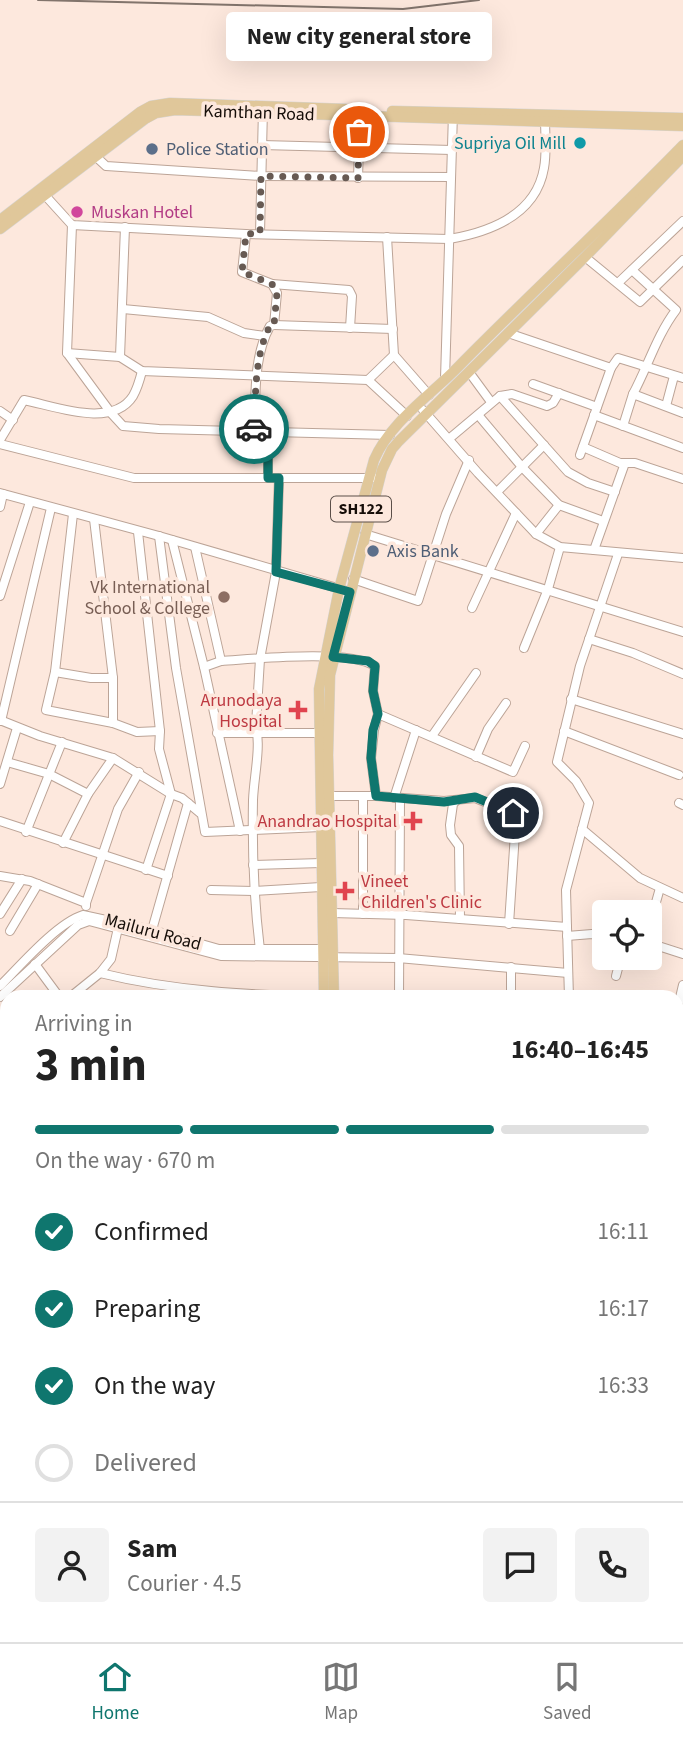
<!DOCTYPE html>
<meta charset="utf-8">
<style>
body{margin:0;font-family:"Source Sans 3",sans-serif;background:#f2f2f2;color:#222;height:100vh;display:flex;flex-direction:column;font-size:26px;white-space:nowrap}
*{box-sizing:border-box;margin:0}
p{font-size:23px;color:#767676}
.icon{flex:none;width:38px;height:38px;fill:none;stroke:currentColor;stroke-width:2;stroke-linecap:round;stroke-linejoin:round}
.map{position:relative;flex:1;overflow:hidden}
.drawer{position:absolute;left:0px;top:990px;width:684px;height:653px;display:flex;flex-direction:column;background:#fff;border-radius:21px 21px 0 0;box-shadow:0 7px 28px #0002}
.drawer>*{flex:none}
.tools{position:absolute;left:592px;top:900px;display:grid;gap:14px}
.tools a{display:grid;place-items:center;width:70px;height:70px;border-radius:7px;background:#fff;box-shadow:0 7px 28px #0002;font-size:35px}
.pin{position:absolute;display:grid;place-items:center;width:60px;height:60px;color:#fff;margin:-30px;border:4px solid #fff;border-radius:50%;box-shadow:0 2px 7px #0007}
.courier{position:absolute;display:grid;place-items:center;width:70px;height:70px;margin:-35px;border:5px solid #0f766e;border-radius:50%;background:#fff;color:#222;box-shadow:0 2px 9px #0007}
.bubble{position:absolute;height:49px;border-radius:7px;background:#fff;box-shadow:0 7px 28px #0002;font-size:23px;font-weight:700;line-height:49px;text-align:center}
.overview em{font-style:normal;font-weight:700}
.overview div{display:flex;flex-direction:column-reverse}
.overview{display:flex;align-items:center;justify-content:space-between;height:119px;padding:0 35px}
h1{font-size:46px;font-weight:700;line-height:52px}
.bar{display:grid;grid-template-columns:repeat(4,1fr);gap:10px 7px;align-content:center;height:84px;padding:0 35px}
.bar i{height:9px;border-radius:5px;background:#e0e0e0}
.bar .current{background:#0f766e}
.bar p{grid-column:span 4}
.line{display:flex;align-items:center;gap:18px;padding:0 35px;border-top:2px solid #e0e0e0}
.line div{flex:1}
.round{display:grid;place-items:center;flex:none;width:74px;height:74px;border-radius:7px;background:#f2f2f2}
ol{padding:0 35px;list-style:none}
li{display:flex;align-items:center;gap:21px;height:77px}
li p{margin-inline-start:auto}
li .icon{padding:7px;border-radius:50%;background:#0f766e;color:#fff;stroke-width:4}
li:last-child{color:#767676}
li i{width:38px;height:38px;border:4px solid #e0e0e0;border-radius:50%}
.tabs{display:flex;justify-content:space-around;align-items:center;height:98px;border-top:2px solid #e0e0e0;background:#fff;font-size:19px;color:#767676}
.tabs a{display:grid;justify-items:center;gap:4px}
.tabs .current{color:#0f766e}
.map>svg:first-child{display:block}
</style>
<div class="map">
<svg width="683" height="1642" viewBox="0 0 683 1642">
<rect width="100%" height="100%" fill="#fde8dd"/>
<g fill="none" stroke-linecap="round" stroke-linejoin="round">
<defs>
<g id="minor">
<polyline points="262,145 452,150"/>
<polyline points="92,153 106,166 261,176 451,177"/>
<polyline points="358,178 360,116"/>
<path d="M42,192L72,225L246,234L449,239C490,232 536,215 544,168C547,152 545,134 545,118"/>
<polyline points="72,225 67,353 111,413 123,426 159,429 390,435"/>
<polyline points="125,227 120,357 142,371 368,380 407,416"/>
<polyline points="260,233 263,109"/>
<path d="M246,234L242,272L272,284L277,293L274,325L270,326C253,357 256,396 254,431"/>
<polyline points="387,237 394,355 429,395"/>
<polyline points="585,257 640,302 683,260"/>
<path d="M632,270L676,310C657,335 648,366 633,394"/>
<polyline points="618,283 683,221"/>
<polyline points="272,284 349,290 352,296 350,328"/>
<polyline points="123,309 208,317 244,333 265,336"/>
<polyline points="274,325 393,329"/>
<polyline points="508,333 611,368 580,455"/>
<polyline points="67,353 120,357"/>
<polyline points="611,368 618,358 683,378"/>
<polyline points="469,372 491,402"/>
<polyline points="445,379 453,113"/>
<polyline points="368,380 394,355"/>
<polyline points="533,384 597,407"/>
<polyline points="500,396 568,472 588,483 615,492"/>
<polyline points="666,406 674,376"/>
<polyline points="423,410 478,473 536,534 560,547 683,558"/>
<polyline points="0,411 13,420"/>
<polyline points="594,415 683,448"/>
<polyline points="479,416 522,467 559,505 603,521"/>
<polyline points="623,426 633,394 683,413"/>
<polyline points="450,438 500,396 512,394 547,406 553,403 559,393"/>
<path d="M0,440L24,400C55,406 112,429 133,396C137,389 140,379 142,371"/>
<polyline points="0,444 134,478 374,478"/>
<polyline points="583,447 620,463 635,463 683,479"/>
<polyline points="268,478 268,431"/>
<polyline points="497,492 544,445"/>
<polyline points="0,493 159,536 344,590"/>
<polyline points="0,507 3,494"/>
<polyline points="73,514 55,672 46,710 113,723 137,732 160,731"/>
<polyline points="94,519 113,678 113,723"/>
<polyline points="138,532 160,731 159,749 171,794 146,870"/>
<polyline points="365,534 683,632"/>
<polyline points="536,534 559,505"/>
<polyline points="159,536 176,668 205,832 321,827"/>
<polyline points="172,540 204,667 240,831"/>
<polyline points="195,547 221,661"/>
<polyline points="594,550 625,463"/>
<polyline points="353,579 418,601 446,514 469,460"/>
<polyline points="0,596 30,502"/>
<polyline points="472,608 516,513"/>
<polyline points="589,639 633,653 683,674"/>
<polyline points="524,648 548,589 560,547"/>
<path d="M204,667L221,661C255,659 348,649 375,666L373,691L378,714L374,730L371,758L376,796"/>
<polyline points="55,672 91,678 113,678"/>
<polyline points="571,699 683,734"/>
<polyline points="378,714 513,772 525,746"/>
<polyline points="0,720 40,736 113,758 171,794 182,798 200,813"/>
<polyline points="1,721 51,508"/>
<polyline points="564,731 679,775"/>
<polyline points="217,733 319,733"/>
<polyline points="432,736 476,673"/>
<polyline points="476,757 488,729 506,703"/>
<polyline points="7,762 49,774 88,794"/>
<polyline points="0,784 17,728"/>
<polyline points="330,796 376,796 444,801 475,798 513,813 516,818 509,924"/>
<polyline points="363,797 363,914"/>
<polyline points="394,798 416,730"/>
<polyline points="457,800 453,804 450,825 451,835 459,846 460,919"/>
<polyline points="679,803 683,805"/>
<polyline points="0,821 168,876"/>
<polyline points="582,829 640,878 683,898"/>
<polyline points="26,832 62,742"/>
<polyline points="63,843 88,794 113,758"/>
<polyline points="253,865 321,863"/>
<polyline points="0,876 30,881 86,903 86,906"/>
<polyline points="211,890 253,891 321,887"/>
<polyline points="86,903 118,809 139,772"/>
<polyline points="332,913 406,915 567,927 569,998"/>
<polyline points="0,914 22,879"/>
<polyline points="567,927 566,890 589,803 576,781 557,762 580,666 618,554"/>
<polyline points="649,927 660,888"/>
<polyline points="152,930 188,803"/>
<polyline points="10,931 38,884"/>
<polyline points="567,936 592,934 604,936"/>
<polyline points="649,943 683,954"/>
<path d="M260,950C254,900 252,850 253,800C254,776 261,748 256,725L260,659L276,572L279,478"/>
<polyline points="35,964 60,998"/>
<polyline points="511,967 511,998"/>
<path d="M100,973C173,991 248,995 324,997"/>
<polyline points="616,976 621,957"/>
<path d="M0,986C20,966 57,923 83,915L152,930L219,949H326"/>
<polyline points="334,995 441,998"/>
<polyline points="0,997 78,925 89,921 221,956 398,958 568,973"/>
<polyline points="69,998 100,973 111,959 118,928"/>
<polyline points="399,998 400,799"/>
<polyline points="679,1002 683,985"/>
<polyline points="677,1099 683,1099"/>
<polyline points="677,1156 683,1156"/>
<polyline points="677,1221 683,1219"/>
<polyline points="677,1266 683,1265"/>
<polyline points="677,1418 683,1468"/>
<polyline points="677,1605 683,1601"/>
<polyline points="159,1636 159,1642"/>
<polyline points="220,1636 220,1642"/>
<polyline points="342,1636 358,1642"/>
<polyline points="543,1636 544,1642"/>
<polyline points="574,1636 575,1642"/>
<polyline points="608,1636 608,1642"/>
<polyline points="627,1642 637,1636"/>
<polyline points="678,1642 683,1638"/>
</g>
<g id="major">
<polyline points="392,111 683,118"/>
<polyline points="0,220 140,112 151,106 170,103 346,109"/>
<polyline points="0,229 145,119 156,113 175,110 683,126"/>
<path d="M324,998L319,689L339,589L374,460C390,422 431,395 459,366C533,291 610,220 683,145"/>
<polyline points="334,998 328,755 330,675 382,470 392,449 399,441 585,257 683,156"/>
<polyline points="315,1642 315,1636"/>
<polyline points="326,1642 326,1636"/>
</g>
</defs>
<!-- minor casing -->
<use href="#minor" stroke="#bca497" stroke-width="10"/>
<!-- major casing -->
<use href="#major" stroke="#d5d4d3" stroke-width="11"/>
<!-- minor -->
<use href="#minor" stroke="#fff" stroke-width="8"/>
<!-- major -->
<use href="#major" stroke="#e0c79a" stroke-width="10"/>
<!-- rail -->
<polyline stroke="#82746c" stroke-width="2" points="38,0 403,9 479,0"/>
</g>
<g fill="none" stroke-linecap="round" stroke-linejoin="round">
<!-- done -->
<path stroke="#675a53" stroke-width="7" stroke-dasharray="0 12.6" d="M254,429C256,395 254,356 270,326L274,325L277,293L272,284L242,272L246,234L260,233L261,176L358,178L359,132"/>
<!-- route -->
<polyline stroke="#0f766e" stroke-width="9" points="254,429 254,431 268,431 268,478 279,478 276,572 350,592 333,657 368,661 375,666 373,691 378,714 373,730 371,758 376,796 444,802 475,797 513,813"/>
</g>
<!-- markers -->
<circle fill="#0f9aa8" stroke="#fde8dd" stroke-width="2.5" cx="580" cy="143" r="7"/>
<g fill="#5c6f8a" stroke="#fde8dd" stroke-width="2.5">
<circle cx="152" cy="149" r="7"/>
<circle cx="373" cy="551" r="7"/>
</g>
<circle fill="#d1479c" stroke="#fde8dd" stroke-width="2.5" cx="77" cy="212" r="7"/>
<circle fill="#8d6e63" stroke="#fde8dd" stroke-width="2.5" cx="224" cy="597" r="7"/>
<g fill="#e0444e" stroke="#fde8dd" stroke-width="2.5">
<path d="M294.5 699.5h7v7h7v7h-7v7h-7v-7h-7v-7h7z"/>
<path d="M409.5 810.5h7v7h7v7h-7v7h-7v-7h-7v-7h7z"/>
<path d="M341.5 880.5h7v7h7v7h-7v7h-7v-7h-7v-7h7z"/>
</g>
<g text-anchor="middle" dominant-baseline="central" stroke-width="7" stroke-linejoin="round" paint-order="stroke">
<!-- shield labels -->
<rect fill="#fde8dd" stroke="#5b4f49" stroke-width="2" x="331" y="496.5" width="60" height="25" rx="5"/>
<g font-size="16" font-weight="bold" fill="#160e09">
<text x="361" y="509">SH122</text>
</g>
<!-- street labels -->
<g font-size="18" fill="#160e09" stroke="#fde8dd">
<text transform="translate(259 113) rotate(2)">Kamthan Road</text>
<text transform="translate(153 932) rotate(15)">Mailuru Road</text>
</g>
<!-- culture labels -->
<g font-size="18" fill="#0d838f" stroke="#fde8dd" text-anchor="end">
<text x="566" y="143">Supriya Oil Mill</text>
</g>
<!-- service labels -->
<g font-size="18" fill="#4e5e75" stroke="#fde8dd" text-anchor="start">
<text x="166" y="149">Police Station</text>
<text x="387" y="551">Axis Bank</text>
</g>
<!-- hotel labels -->
<g font-size="18" fill="#b23c85" stroke="#fde8dd" text-anchor="start">
<text x="91" y="212">Muskan Hotel</text>
</g>
<!-- education labels -->
<g font-size="18" fill="#785e54" stroke="#fde8dd" text-anchor="end">
<text x="210" y="587">Vk International<tspan x="210" dy="21">School &amp; College</tspan></text>
</g>
<!-- health labels -->
<g font-size="18" fill="#be3a42" stroke="#fde8dd" text-anchor="end">
<text x="282" y="700">Arunodaya<tspan x="282" dy="21">Hospital</tspan></text>
<text x="397" y="821">Anandrao Hospital</text>
<text x="361" y="881" text-anchor="start">Vineet<tspan x="361" dy="21">Children's Clinic</tspan></text>
</g>
</g>
</svg>
<div class="tools">
<a><svg class="icon" aria-label="locate" viewBox="0 0 24 24"><circle cx="12" cy="12" r="6"/><path d="M12 2v4M12 18v4M2 12h4M18 12h4"/></svg></a>
</div>
<div class="pin" style="left:359px;top:132px;background:#ea580c"><svg class="icon" aria-label="bag" viewBox="0 0 24 24"><path d="M5 8h14l-1 12H6zM9 8a3 3 0 0 1 6 0"/></svg></div>
<div class="pin" style="left:513px;top:813px;background:#1f2937"><svg class="icon" aria-label="home" viewBox="0 0 24 24"><path d="M3 11l9-7 9 7M6 9v11h12V9"/></svg></div>
<div class="courier" style="left:254px;top:429px"><svg class="icon" aria-label="car" viewBox="0 0 24 24"><path d="M5 17H2v-5l4-1 3-4h7l3 4 3 1v5h-3M9 17h6M6 11h13"/><circle cx="7" cy="17" r="2"/><circle cx="17" cy="17" r="2"/></svg></div>
<div class="bubble" style="left:226px;top:12px;width:266px">New city general store</div>
<section class="drawer">
<div class="overview"><div><h1>3 min</h1><p>Arriving in</p></div><em>16:40–16:45</em></div>
<div class="bar"><i class="current"></i><i class="current"></i><i class="current"></i><i></i><p>On the way · 670 m</p></div>
<ol>
<li><svg class="icon" aria-label="check" viewBox="0 0 24 24"><path d="M5 12l5 5 9-10"/></svg>Confirmed<p>16:11</p></li>
<li><svg class="icon" aria-label="check" viewBox="0 0 24 24"><path d="M5 12l5 5 9-10"/></svg>Preparing<p>16:17</p></li>
<li><svg class="icon" aria-label="check" viewBox="0 0 24 24"><path d="M5 12l5 5 9-10"/></svg>On the way<p>16:33</p></li>
<li><i></i>Delivered</li>
</ol>
<div class="line" style="height:126px"><a class="round"><svg class="icon" aria-label="person" viewBox="0 0 24 24"><circle cx="12" cy="8" r="4"/><path d="M4 21q1-7 8-7t8 7"/></svg></a><div><b>Sam</b><p>Courier · 4.5</p></div><a class="round"><svg class="icon" aria-label="chat" viewBox="0 0 24 24"><path d="M4 5h16v11H9l-5 4z"/></svg></a><a class="round"><svg class="icon" aria-label="phone" viewBox="0 0 24 24"><path d="M5 4h4l2 5-3 2q2 4 5 5l2-3 5 2v4C11 20 4 13 5 4z"/></svg></a></div>
</section>
</div>
<nav class="tabs">
<a class="current"><svg class="icon" aria-label="home" viewBox="0 0 24 24"><path d="M3 11l9-7 9 7M6 9v11h12V9"/></svg>Home</a>
<a><svg class="icon" aria-label="map" viewBox="0 0 24 24"><path d="M3 6l6-2 6 2 6-2v14l-6 2-6-2-6 2zM9 4v14M15 6v14"/></svg>Map</a>
<a><svg class="icon" aria-label="saved" viewBox="0 0 24 24"><path d="M7 4h10v16l-5-4-5 4z"/></svg>Saved</a>
</nav>
